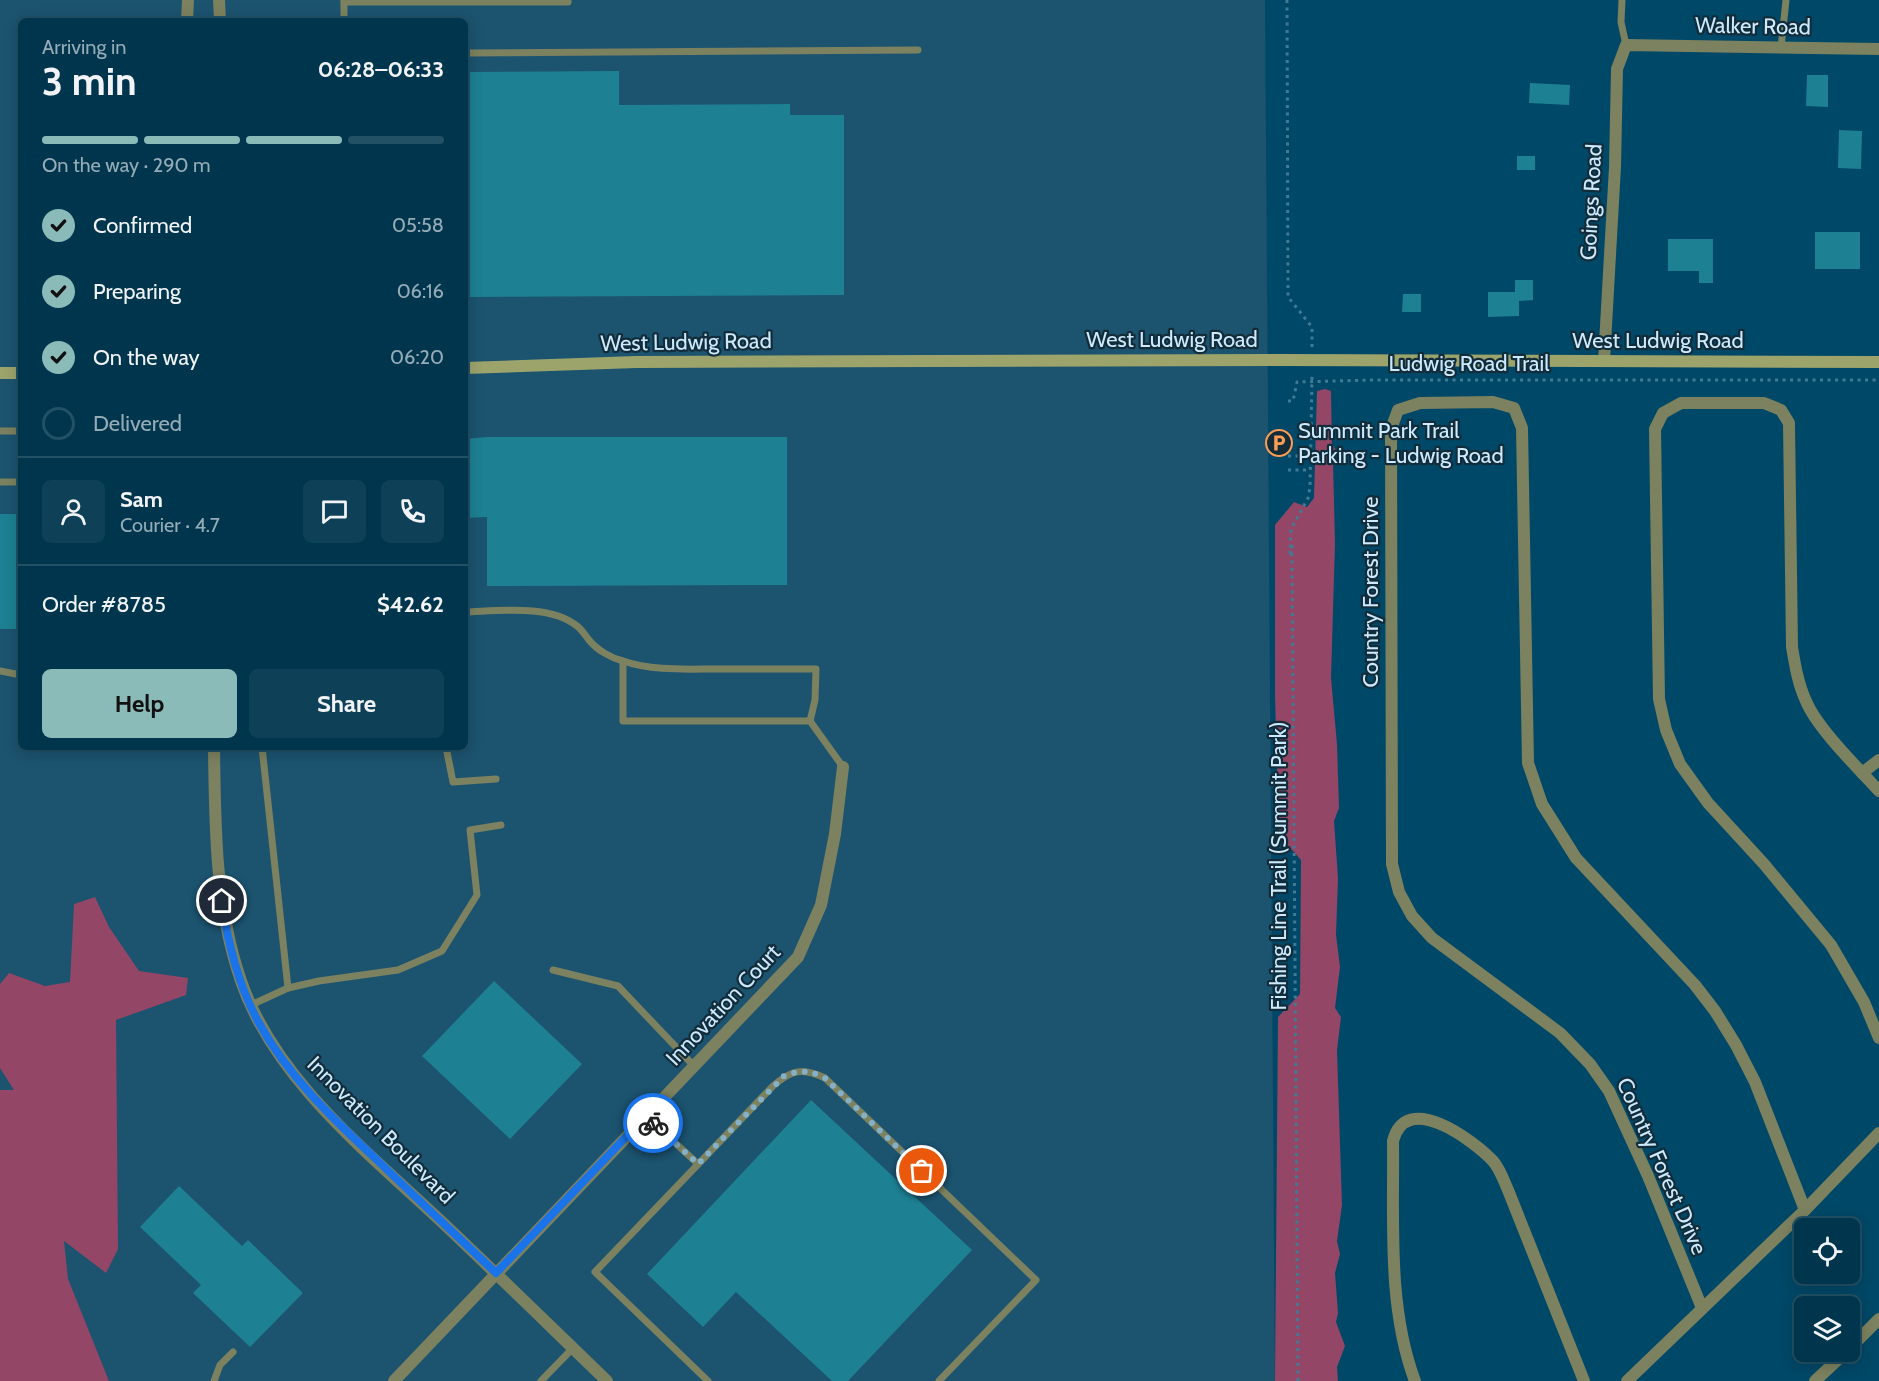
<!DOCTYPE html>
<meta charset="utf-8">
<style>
body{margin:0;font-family:Cabin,sans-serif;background:#0e4157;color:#f1f3f6;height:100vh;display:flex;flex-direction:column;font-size:22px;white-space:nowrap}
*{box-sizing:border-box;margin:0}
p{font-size:20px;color:#95abb6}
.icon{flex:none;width:33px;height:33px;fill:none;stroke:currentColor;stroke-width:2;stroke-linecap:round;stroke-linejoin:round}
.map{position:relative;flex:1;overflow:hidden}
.panel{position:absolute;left:18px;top:18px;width:450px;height:732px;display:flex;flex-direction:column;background:#00364d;border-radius:9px;box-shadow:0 3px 15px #0003,0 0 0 2px #225065}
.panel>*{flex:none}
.tools{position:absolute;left:1794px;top:1218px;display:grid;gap:12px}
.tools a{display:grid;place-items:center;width:66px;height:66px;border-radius:9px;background:#00364d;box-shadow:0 3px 15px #0003,0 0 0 2px #225065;font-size:30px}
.pin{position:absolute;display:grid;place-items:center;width:51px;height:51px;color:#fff;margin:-26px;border:3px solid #fff;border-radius:50%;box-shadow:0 2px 6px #0007}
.courier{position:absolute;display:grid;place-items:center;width:60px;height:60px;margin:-30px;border:4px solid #1a73e8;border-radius:50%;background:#fff;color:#222;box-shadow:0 2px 8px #0007}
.summary em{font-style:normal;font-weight:800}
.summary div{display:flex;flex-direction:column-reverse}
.summary{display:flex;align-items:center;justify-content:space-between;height:102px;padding:0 24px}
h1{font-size:39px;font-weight:800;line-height:45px}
.bar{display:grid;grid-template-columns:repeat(4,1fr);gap:9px 6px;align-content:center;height:72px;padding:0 24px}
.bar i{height:8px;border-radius:4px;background:#225065}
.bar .on{background:#8bbbb9}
.bar p{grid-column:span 4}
.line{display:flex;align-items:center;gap:15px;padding:0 24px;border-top:2px solid #225065}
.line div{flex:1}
.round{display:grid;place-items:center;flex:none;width:63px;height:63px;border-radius:9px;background:#0e4157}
ol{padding:0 24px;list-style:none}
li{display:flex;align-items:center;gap:18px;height:66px}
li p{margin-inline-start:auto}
li .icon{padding:6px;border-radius:50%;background:#8bbbb9;color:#111;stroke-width:4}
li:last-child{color:#95abb6}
li i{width:33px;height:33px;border:3px solid #225065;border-radius:50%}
.cta{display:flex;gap:12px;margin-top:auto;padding:12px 24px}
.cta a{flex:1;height:69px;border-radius:9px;background:#8bbbb9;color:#111;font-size:24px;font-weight:800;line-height:69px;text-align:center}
.cta a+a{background:#0e4157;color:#f1f3f6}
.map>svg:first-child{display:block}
</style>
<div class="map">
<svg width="1879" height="1381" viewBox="0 0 1879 1381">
<rect width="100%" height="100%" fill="#004867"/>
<!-- built -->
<path fill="#1c536f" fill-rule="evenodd" d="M0,0H1265L1275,1381H0ZM21,21H465V747H21Z"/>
<!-- green -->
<g fill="#944667">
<polygon points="1325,389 1331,391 1332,444 1337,452 1333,462 1335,543 1331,678 1337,744 1339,808 1334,821 1338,878 1336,935 1340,967 1335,1008 1341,1017 1337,1050 1342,1205 1337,1241 1340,1254 1335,1273 1338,1313 1336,1322 1345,1346 1337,1367 1338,1381 1275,1381 1278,1017 1300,994 1301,860 1279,835 1275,695 1275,525 1294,502 1307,507 1314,498 1317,391"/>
<polygon points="95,897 109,927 139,971 188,978 186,995 116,1020 118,1249 106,1273 64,1241 68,1279 109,1381 0,1381 0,1090 14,1090 0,1068 0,984 9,973 45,986 70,982 74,904"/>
</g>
<!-- building -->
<g fill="#1d8093">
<polygon points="619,71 619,105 790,104 790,115 844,115 844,295 465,297 465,72"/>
<polygon points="1807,75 1828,75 1828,107 1806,106"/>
<polygon points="1530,83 1570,85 1569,105 1529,103"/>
<polygon points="1839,130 1862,131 1861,169 1838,168"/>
<rect x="1517" y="156" width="18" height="14"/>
<rect x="1815" y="232" width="45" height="37"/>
<polygon points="1668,239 1713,239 1713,283 1699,283 1699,271 1668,271"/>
<polygon points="1515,280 1533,280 1533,300 1519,301 1519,316 1488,317 1488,292 1515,292"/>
<polygon points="1403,294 1421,294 1421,312 1402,312"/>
<polygon points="487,437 787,437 787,585 487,586 487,517 465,518 465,439"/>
<rect x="0" y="514" width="21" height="115"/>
<polygon points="494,981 582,1064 510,1139 422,1056"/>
<polygon points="811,1100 972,1250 848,1381 832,1381 736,1292 703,1327 647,1274"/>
<polygon points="179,1186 242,1246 248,1240 303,1293 250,1347 193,1293 201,1285 140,1227"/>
</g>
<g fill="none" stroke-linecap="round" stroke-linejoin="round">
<!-- path -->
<g stroke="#407b96" stroke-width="3" stroke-dasharray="3 4.5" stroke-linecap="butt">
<polyline points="1287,0 1288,297 1312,327 1312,347"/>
<polyline points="1288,401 1293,401 1297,382 1373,380 1879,380"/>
<polyline points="1288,456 1301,456"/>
<polyline points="1288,470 1310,470"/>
<polyline points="1298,1381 1292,546 1290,553 1291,529 1308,498 1310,487 1312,375"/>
</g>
<!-- service -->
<g stroke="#7c815f" stroke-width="7">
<polyline points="1622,0 1621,22 1626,45"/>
<polyline points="344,2 568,2 568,0"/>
<polyline points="344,21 344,0"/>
<polyline points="1781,48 1786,0"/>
<polyline points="465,53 918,50"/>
<polyline points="0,431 21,431"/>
<polyline points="0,482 21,482"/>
<path d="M465,612C498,611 550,604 577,626C582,630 585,635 589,640C597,650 611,658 623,661C652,671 685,669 715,669C749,669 782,669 816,669L815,700L810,721"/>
<polyline points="623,661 623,721 810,721 843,767"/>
<polyline points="0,671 21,675"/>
<polyline points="446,747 453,782 496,779"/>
<polyline points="553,970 618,986 694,1066"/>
<polyline points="288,988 319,981 398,970 442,951 477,895 470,830 501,825"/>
<polyline points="251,1005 288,988 262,747"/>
<polyline points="646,1116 698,1164"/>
<polyline points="214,1381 220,1365 233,1352"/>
<polyline points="541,1381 573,1348"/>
<path d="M708,1381L595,1272L773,1086C791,1070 802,1067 825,1078L1036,1280L939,1381"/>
</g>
<!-- minor -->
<g stroke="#7c815f" stroke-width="12">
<polyline points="1604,361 1615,167 1617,69 1626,45 1879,49"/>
<polyline points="1862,773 1879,760"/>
<path d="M1879,791C1858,768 1817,728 1806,701C1798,684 1795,665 1792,647L1789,423L1781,410L1764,403H1681L1663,413L1655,429L1659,699L1666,730L1680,764L1708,803L1764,864L1831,945L1864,1002L1879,1038"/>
<polyline points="1702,1308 1648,1176 1609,1091 1590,1064 1560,1033 1432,938 1412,916 1399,892 1392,864 1391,429 1398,410 1420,403 1493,402 1514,408 1522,428 1528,763 1542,804 1576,858 1695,985 1715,1011 1736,1045 1755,1082 1805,1210"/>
<polyline points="1850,1348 1879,1319"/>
<polyline points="394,1381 798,957 821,905 835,834 843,767"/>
<path d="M1415,1381C1387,1307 1394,1220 1393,1141C1406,1090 1473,1140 1493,1161C1500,1169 1504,1181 1508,1190L1584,1381"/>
<polyline points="1627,1381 1805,1210 1879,1133"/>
<polyline points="1815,1381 1846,1352"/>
</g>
<!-- tertiary -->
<g stroke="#7c815f" stroke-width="12">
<polyline points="219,0 220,21"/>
<polyline points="187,21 188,0"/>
<path d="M214,747C215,826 215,905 241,981C275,1080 369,1153 443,1223C498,1275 552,1328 607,1381"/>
</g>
<!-- secondary -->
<g stroke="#9ca46c" stroke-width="12">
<polyline points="465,368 636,362 1276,360 1879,362"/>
<polyline points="0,373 21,373"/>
</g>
</g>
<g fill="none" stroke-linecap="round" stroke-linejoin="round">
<!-- done -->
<path stroke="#85b1c8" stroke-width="6" stroke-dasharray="0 10.8" d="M653,1123L698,1164L784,1076C800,1070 809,1070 825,1078L922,1171"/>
<!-- route -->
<path stroke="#1a73e8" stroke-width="8" d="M222,901C227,941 239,987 259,1023C288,1076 333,1119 377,1160C416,1198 456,1235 496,1273L646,1116L653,1123"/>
</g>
<!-- icons -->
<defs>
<symbol id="parking-ring" viewBox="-11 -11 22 22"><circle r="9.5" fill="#122c3a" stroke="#fd9c55" stroke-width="1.5"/><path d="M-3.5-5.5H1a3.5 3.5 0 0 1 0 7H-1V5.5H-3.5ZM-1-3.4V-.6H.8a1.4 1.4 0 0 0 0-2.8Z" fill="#fd9c55"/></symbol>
</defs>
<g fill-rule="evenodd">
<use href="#parking-ring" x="1264" y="428" width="30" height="30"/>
</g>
<g text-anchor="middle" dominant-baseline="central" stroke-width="4.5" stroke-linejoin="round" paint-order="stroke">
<!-- street labels -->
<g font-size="22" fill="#cceafd" stroke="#122c3a">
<text transform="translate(1753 26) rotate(1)">Walker Road</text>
<text transform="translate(1591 202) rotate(-87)">Goings Road</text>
<text x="1172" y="339">West Ludwig Road</text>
<text x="1658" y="340">West Ludwig Road</text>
<text transform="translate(686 342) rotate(-1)">West Ludwig Road</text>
<text x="1469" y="363">Ludwig Road Trail</text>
<text transform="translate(1370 592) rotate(-90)">Country Forest Drive</text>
<text transform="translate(1278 866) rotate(-90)">Fishing Line Trail (Summit Park)</text>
<text transform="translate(723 1005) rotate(-47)">Innovation Court</text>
<text transform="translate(381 1130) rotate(45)">Innovation Boulevard</text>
<text transform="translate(1662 1166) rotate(66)">Country Forest Drive</text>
</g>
<!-- poi labels -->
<g font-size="22" fill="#cceafd" stroke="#122c3a" text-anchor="start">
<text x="1298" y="430">Summit Park Trail<tspan x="1298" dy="25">Parking - Ludwig Road</tspan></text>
</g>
</g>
</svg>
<div class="tools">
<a><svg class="icon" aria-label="locate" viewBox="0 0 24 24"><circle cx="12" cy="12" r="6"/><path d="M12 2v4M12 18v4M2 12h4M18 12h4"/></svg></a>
<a><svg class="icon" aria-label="layers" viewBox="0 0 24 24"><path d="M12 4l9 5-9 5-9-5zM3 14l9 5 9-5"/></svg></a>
</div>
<div class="pin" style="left:922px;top:1171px;background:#ea580c"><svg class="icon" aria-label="bag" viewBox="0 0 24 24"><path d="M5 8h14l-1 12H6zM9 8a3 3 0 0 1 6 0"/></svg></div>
<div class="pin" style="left:222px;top:901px;background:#1f2937"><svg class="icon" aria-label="home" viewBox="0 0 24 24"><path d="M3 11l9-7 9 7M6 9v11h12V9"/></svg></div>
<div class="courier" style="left:653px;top:1123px"><svg class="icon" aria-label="bike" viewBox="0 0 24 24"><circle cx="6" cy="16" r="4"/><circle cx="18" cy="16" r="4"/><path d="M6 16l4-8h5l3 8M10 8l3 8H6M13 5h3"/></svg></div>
<section class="panel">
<div class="summary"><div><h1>3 min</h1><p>Arriving in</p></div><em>06:28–06:33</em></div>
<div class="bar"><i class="on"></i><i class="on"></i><i class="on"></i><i></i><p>On the way · 290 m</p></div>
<ol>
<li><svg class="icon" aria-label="check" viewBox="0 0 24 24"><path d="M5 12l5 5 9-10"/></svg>Confirmed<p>05:58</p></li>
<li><svg class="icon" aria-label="check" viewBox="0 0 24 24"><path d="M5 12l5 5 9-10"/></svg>Preparing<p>06:16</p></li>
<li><svg class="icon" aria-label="check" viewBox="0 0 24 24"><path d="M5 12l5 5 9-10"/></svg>On the way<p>06:20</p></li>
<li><i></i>Delivered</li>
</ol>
<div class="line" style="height:108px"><a class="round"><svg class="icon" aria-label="person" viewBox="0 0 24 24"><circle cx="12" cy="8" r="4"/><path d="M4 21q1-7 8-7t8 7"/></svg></a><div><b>Sam</b><p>Courier · 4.7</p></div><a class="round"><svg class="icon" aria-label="chat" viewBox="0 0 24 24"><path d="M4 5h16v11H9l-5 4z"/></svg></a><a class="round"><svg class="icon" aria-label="phone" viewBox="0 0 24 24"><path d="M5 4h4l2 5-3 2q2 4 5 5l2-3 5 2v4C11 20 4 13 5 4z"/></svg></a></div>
<div class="line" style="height:78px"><div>Order #8785</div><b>$42.62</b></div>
<div class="cta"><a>Help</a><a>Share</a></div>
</section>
</div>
